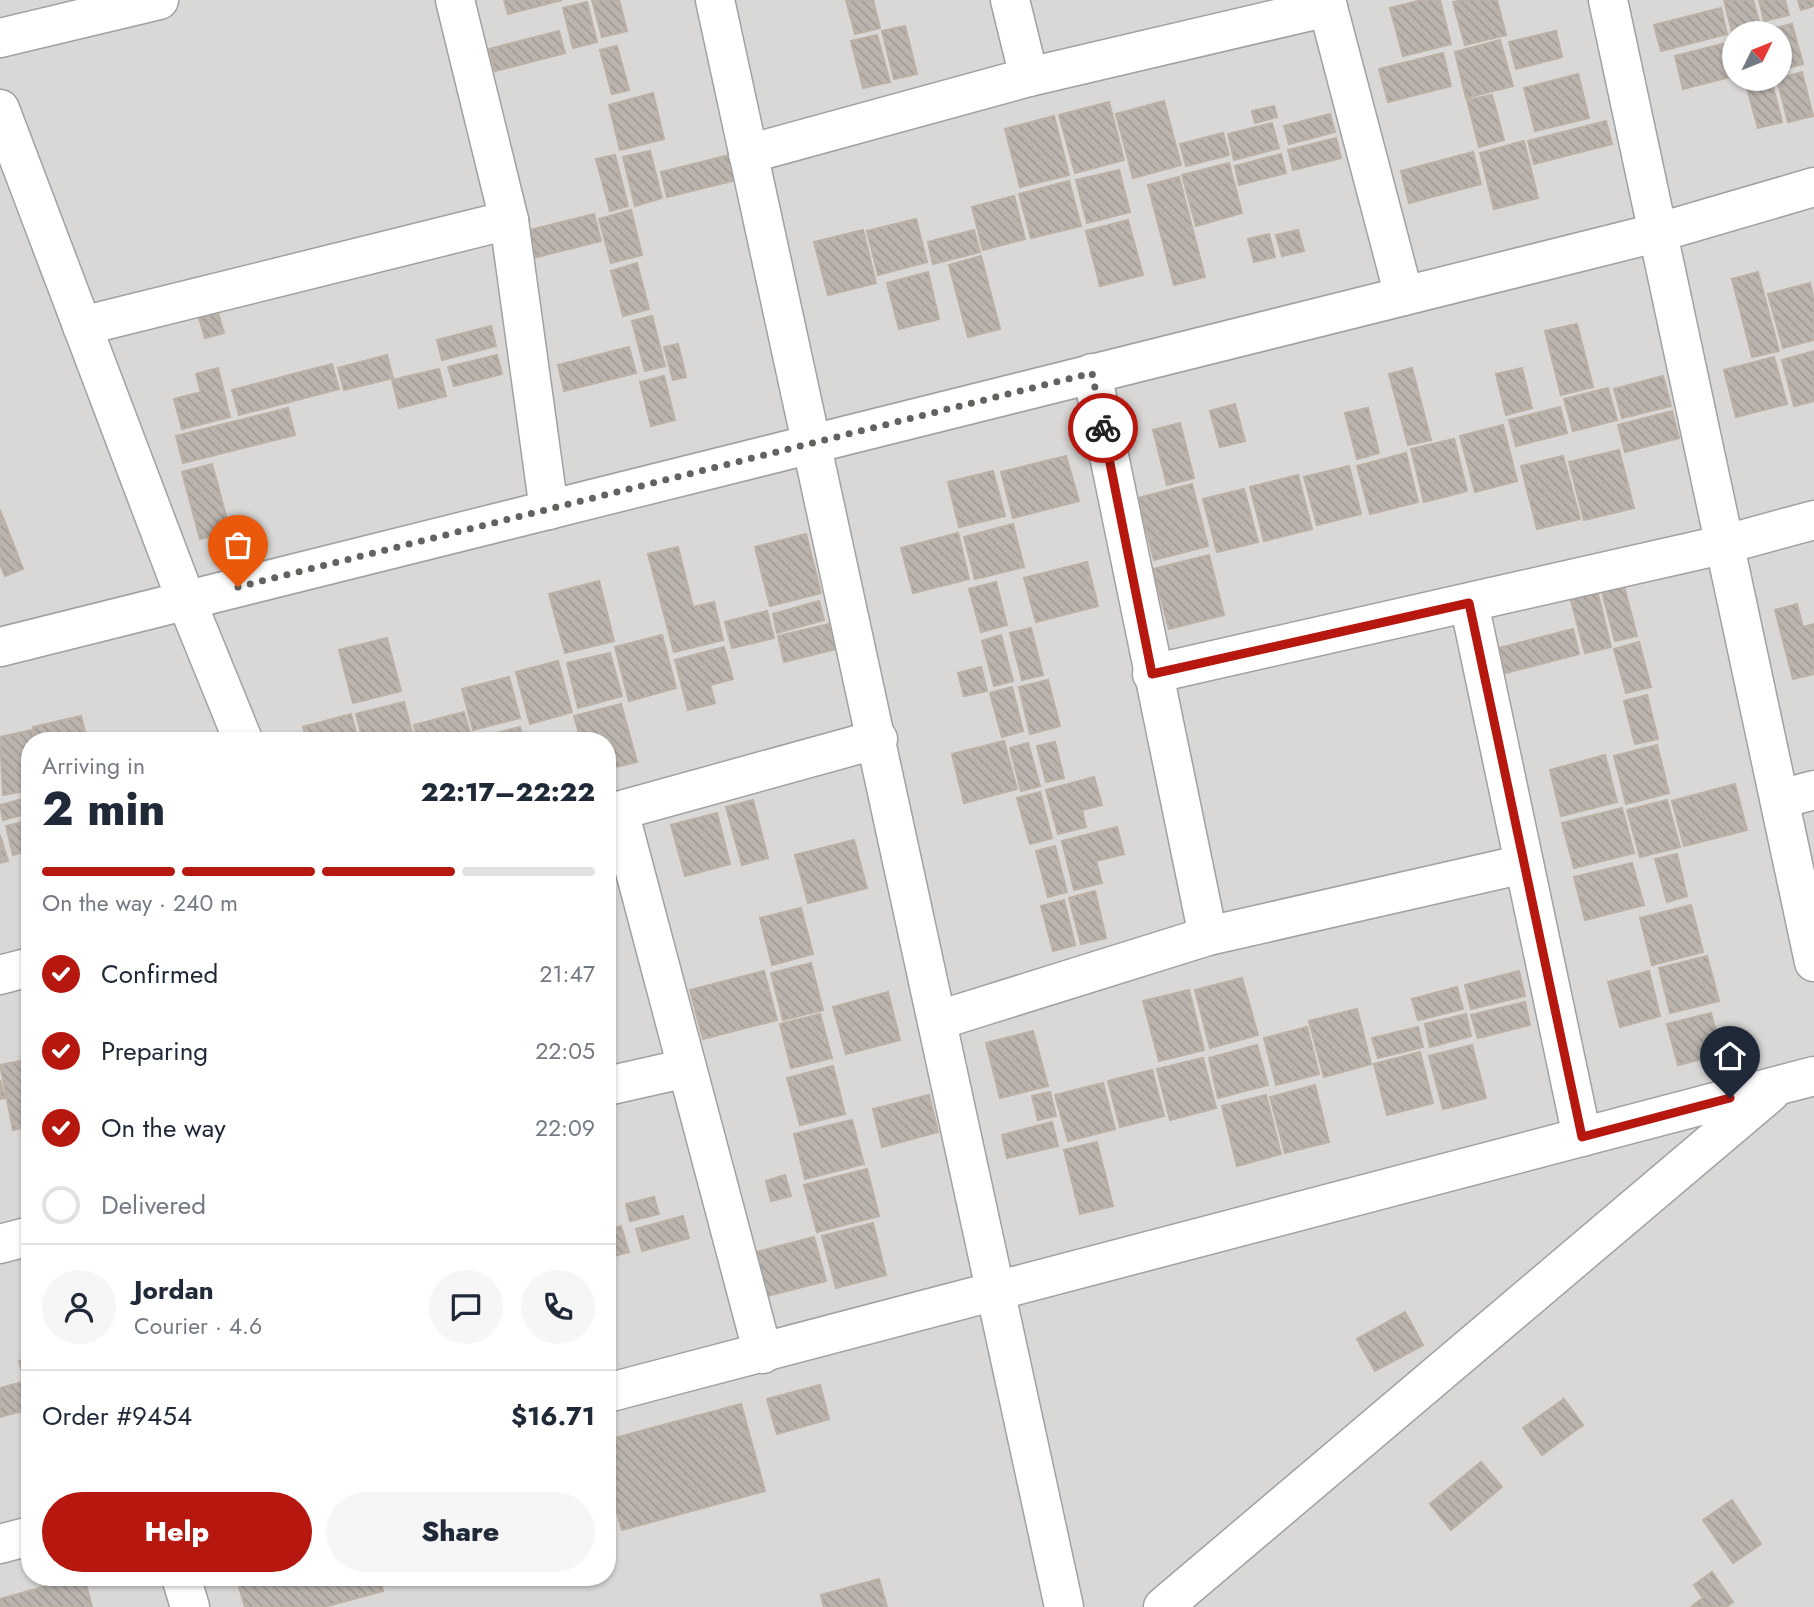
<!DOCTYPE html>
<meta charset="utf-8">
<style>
body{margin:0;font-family:Jost,sans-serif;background:#f6f6f7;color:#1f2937;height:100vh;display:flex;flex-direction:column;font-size:26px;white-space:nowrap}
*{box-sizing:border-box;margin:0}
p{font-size:23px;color:#747a83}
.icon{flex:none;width:38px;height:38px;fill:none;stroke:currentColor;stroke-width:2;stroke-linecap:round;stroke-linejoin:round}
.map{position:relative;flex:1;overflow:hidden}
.sheet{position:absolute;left:21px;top:732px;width:595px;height:854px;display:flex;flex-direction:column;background:#fff;border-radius:28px;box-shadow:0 2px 5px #0004}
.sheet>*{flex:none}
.needle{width:46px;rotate:47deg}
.buttons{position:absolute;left:1722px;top:21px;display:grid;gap:14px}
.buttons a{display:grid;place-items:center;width:70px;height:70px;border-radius:50%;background:#fff;box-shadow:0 2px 5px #0004;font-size:35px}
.pin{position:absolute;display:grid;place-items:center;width:60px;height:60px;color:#fff;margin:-72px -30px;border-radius:50% 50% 50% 0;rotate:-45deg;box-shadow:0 0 7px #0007}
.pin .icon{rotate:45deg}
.courier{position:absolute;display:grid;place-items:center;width:70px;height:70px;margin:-35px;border:5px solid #b6170f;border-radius:50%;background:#fff;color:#222;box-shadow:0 2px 9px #0007}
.summary em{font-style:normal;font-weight:800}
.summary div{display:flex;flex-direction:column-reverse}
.summary{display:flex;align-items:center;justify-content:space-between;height:119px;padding:0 21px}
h1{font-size:46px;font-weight:800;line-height:52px}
.bar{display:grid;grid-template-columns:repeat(4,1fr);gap:10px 7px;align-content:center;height:84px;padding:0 21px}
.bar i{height:9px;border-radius:5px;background:#e0e1e3}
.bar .selected{background:#b6170f}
.bar p{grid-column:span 4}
.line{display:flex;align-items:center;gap:18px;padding:0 21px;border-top:2px solid #e0e1e3}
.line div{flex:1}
.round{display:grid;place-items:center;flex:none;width:74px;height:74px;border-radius:37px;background:#f6f6f7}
ol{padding:0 21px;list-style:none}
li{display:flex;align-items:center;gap:21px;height:77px}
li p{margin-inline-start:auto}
li .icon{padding:7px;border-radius:50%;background:#b6170f;color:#fff;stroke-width:4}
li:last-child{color:#747a83}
li i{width:38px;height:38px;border:4px solid #e0e1e3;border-radius:50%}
.action{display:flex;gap:14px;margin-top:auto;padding:14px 21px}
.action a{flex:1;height:80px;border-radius:42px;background:#b6170f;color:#fff;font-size:28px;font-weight:800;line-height:80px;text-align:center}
.action a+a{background:#f6f6f7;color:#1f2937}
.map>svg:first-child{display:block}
</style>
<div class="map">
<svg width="1814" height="1607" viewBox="0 0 1814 1607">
<defs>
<pattern id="building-back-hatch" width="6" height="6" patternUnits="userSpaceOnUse" patternTransform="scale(1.75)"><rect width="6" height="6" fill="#bbb4ae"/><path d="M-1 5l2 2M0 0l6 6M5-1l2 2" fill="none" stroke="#a09a95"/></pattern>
</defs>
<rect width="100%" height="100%" fill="#ebe8e0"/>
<!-- residential -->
<path fill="#d9d8d7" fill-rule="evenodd" d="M0,0H1814V1607H0ZM1734,33H1780V79H1734ZM30,740H607V1577H30Z"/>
<!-- building -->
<g fill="url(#building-back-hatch)" stroke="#bcb0a4" stroke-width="2">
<polygon points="504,0 562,0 508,14"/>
<polygon points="592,0 619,0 627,31 602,37"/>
<polygon points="846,0 873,0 880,28 855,34"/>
<polygon points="1422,0 1440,0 1451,44 1403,56 1390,8"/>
<polygon points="1463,0 1497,0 1506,35 1465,45 1453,2"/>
<polygon points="1724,0 1753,0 1760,25 1732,32"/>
<polygon points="1759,0 1785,0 1789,15 1764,21"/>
<polygon points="1798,0 1814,0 1814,6 1801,10"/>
<polygon points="587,2 597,42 573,48 563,8"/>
<polygon points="1721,8 1727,34 1661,51 1654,25"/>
<polygon points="1792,24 1803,64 1780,70 1780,33 1767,33 1766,30"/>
<polygon points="905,26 917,74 894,79 882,31"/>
<polygon points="559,31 565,53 495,71 489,49"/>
<polygon points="1556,31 1562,57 1516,69 1509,42"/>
<polygon points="877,35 890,82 863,88 851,41"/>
<polygon points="1500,40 1513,86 1466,98 1455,52"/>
<polygon points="1730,42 1734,76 1683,89 1675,56"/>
<polygon points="617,46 629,90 612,94 600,50"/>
<polygon points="1443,53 1451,86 1388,102 1379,69"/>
<polygon points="1802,72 1813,116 1788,122 1777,79"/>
<polygon points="1578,74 1589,118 1535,131 1524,88"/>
<polygon points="1754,79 1771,79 1782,122 1758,128 1745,81"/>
<polygon points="653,93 664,139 620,150 609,105"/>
<polygon points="1492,95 1504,140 1479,147 1467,100"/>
<polygon points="1164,101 1181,165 1133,178 1116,114"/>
<polygon points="1109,102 1124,160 1075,173 1059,115"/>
<polygon points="1274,106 1277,117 1255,123 1252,111"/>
<polygon points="1330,114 1335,132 1289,144 1284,126"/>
<polygon points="1054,116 1069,175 1020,187 1005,129"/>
<polygon points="1606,121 1612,144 1534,164 1528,141"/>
<polygon points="1272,123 1279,148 1234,160 1228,134"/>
<polygon points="1223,133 1229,155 1186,166 1180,144"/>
<polygon points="1336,138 1341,158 1293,170 1288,150"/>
<polygon points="1524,141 1538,198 1494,209 1480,153"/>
<polygon points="650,151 662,198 635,206 623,157"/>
<polygon points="1473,152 1481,184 1409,203 1401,171"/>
<polygon points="734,154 740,179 667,197 661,172"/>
<polygon points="1281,154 1286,173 1239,185 1235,166"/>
<polygon points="615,155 628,206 610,211 596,159"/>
<polygon points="1229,163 1242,213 1196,226 1182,175"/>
<polygon points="1119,170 1130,212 1087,223 1076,180"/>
<polygon points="1179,177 1205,277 1174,285 1148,185"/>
<polygon points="1069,181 1081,226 1031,238 1019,194"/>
<polygon points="1014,196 1025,239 983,250 972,207"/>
<polygon points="631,210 642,255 611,263 599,219"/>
<polygon points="594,214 601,241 533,258 526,231"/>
<polygon points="916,219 927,262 878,275 867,231"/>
<polygon points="1128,220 1143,275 1100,286 1086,231"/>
<polygon points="863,230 876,283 828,295 814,242"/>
<polygon points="974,230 980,252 933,264 928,242"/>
<polygon points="1298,230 1304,251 1282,256 1276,235"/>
<polygon points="1269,234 1275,257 1254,262 1248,239"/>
<polygon points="981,256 1000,329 968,337 949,265"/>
<polygon points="637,263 649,309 623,316 611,271"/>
<polygon points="928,272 939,319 899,329 887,283"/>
<polygon points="1758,272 1779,351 1752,357 1732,279"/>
<polygon points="1810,283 1814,300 1814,340 1783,348 1768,294"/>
<polygon points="218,313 224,333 205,338 199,318"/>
<polygon points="652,316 665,366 645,371 632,321"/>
<polygon points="1577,324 1593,387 1561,395 1545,331"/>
<polygon points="491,326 496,346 442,360 437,340"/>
<polygon points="678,344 686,377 673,380 664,347"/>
<polygon points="629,347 636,373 564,391 558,365"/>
<polygon points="1814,351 1814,401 1794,406 1782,360"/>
<polygon points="387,355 393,378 344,390 338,368"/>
<polygon points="497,355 502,374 454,386 448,367"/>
<polygon points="1774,357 1787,404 1736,417 1724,370"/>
<polygon points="332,364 339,389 239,415 232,390"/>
<polygon points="218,368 230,417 182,429 174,399 201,392 196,374"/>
<polygon points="1412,368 1431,440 1408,445 1389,374"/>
<polygon points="1522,368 1532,408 1506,415 1496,374"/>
<polygon points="439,369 446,396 399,408 392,380"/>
<polygon points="664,376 675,420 651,426 640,382"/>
<polygon points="1663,376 1671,406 1622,418 1614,389"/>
<polygon points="1608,388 1617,420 1573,431 1564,399"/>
<polygon points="1235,404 1245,441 1220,447 1210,411"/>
<polygon points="1560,407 1567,433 1516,446 1509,420"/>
<polygon points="288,408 295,435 183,463 176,436"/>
<polygon points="1368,408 1379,453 1357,459 1345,413"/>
<polygon points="1672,411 1679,438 1625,452 1618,425"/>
<polygon points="1180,423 1194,478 1167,485 1153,430"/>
<polygon points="1503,425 1517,481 1475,492 1460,436"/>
<polygon points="1454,439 1467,491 1424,502 1411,449"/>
<polygon points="1619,450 1634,508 1584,520 1569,462"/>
<polygon points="1406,453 1418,502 1370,514 1357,466"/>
<polygon points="1066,456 1079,501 1013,518 1001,472"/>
<polygon points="1563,456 1580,519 1537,529 1521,466"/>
<polygon points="212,464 230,531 200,539 182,472"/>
<polygon points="1349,466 1361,514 1317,525 1304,477"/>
<polygon points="993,471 1005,516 959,527 948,482"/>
<polygon points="1298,475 1312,529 1264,541 1250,487"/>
<polygon points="1192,484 1208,546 1154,560 1138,498"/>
<polygon points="1244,489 1258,542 1217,552 1203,499"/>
<polygon points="0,510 23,569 5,576 0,564"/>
<polygon points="1013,524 1024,567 975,579 964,537"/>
<polygon points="958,533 969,579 913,593 901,548"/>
<polygon points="806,534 821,593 770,606 755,547"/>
<polygon points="678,547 693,607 714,602 723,640 674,652 648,554"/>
<polygon points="1209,555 1224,615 1169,629 1153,569"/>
<polygon points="1087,562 1098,606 1036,622 1024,578"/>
<polygon points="599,581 614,641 565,653 549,594"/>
<polygon points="996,582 1007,625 981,632 969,589"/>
<polygon points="1624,586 1637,636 1615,641 1602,592"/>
<polygon points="1597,590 1611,647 1585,653 1570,597"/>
<polygon points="819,601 824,620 777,633 773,614"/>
<polygon points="1797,604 1803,627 1814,624 1814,674 1793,679 1775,610"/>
<polygon points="767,611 774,638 732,648 725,622"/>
<polygon points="829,624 836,649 784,662 778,636"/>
<polygon points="1031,628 1043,675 1022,680 1010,633"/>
<polygon points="1573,629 1579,654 1505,673 1499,648"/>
<polygon points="662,635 676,688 629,701 615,647"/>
<polygon points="1001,635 1013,681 994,686 982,641"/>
<polygon points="387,638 401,691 353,703 339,650"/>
<polygon points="1639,642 1651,687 1626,693 1614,649"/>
<polygon points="724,647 733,679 710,685 715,703 688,710 675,660"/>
<polygon points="610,653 622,696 578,708 567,663"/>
<polygon points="558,661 572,712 530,724 516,672"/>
<polygon points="981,667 987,691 964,696 958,673"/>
<polygon points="509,677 520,718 473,730 462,689"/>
<polygon points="1048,680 1060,726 1030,734 1019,687"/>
<polygon points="1012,687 1023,731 1002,737 990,693"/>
<polygon points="1647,695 1658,739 1635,744 1624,701"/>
<polygon points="404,702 414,740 363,740 356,714"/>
<polygon points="621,704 637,762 607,769 607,740 581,740 574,716"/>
<polygon points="464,712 472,740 418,740 414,725"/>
<polygon points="351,714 358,740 307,740 303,727"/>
<polygon points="81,716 87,740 36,740 33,727"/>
<polygon points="520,727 524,740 475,740 474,739"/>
<polygon points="32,730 34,740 30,740 30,790 3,795 0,737"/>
<polygon points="1004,741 1017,789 964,803 952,754"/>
<polygon points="1055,742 1064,778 1046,782 1037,746"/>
<polygon points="1028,743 1040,786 1021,791 1010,748"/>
<polygon points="1657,745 1669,793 1626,804 1614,756"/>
<polygon points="1605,755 1617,802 1561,816 1550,770"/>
<polygon points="1094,777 1102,805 1082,810 1086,827 1058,834 1046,790"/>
<polygon points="1735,784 1747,830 1684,846 1672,801"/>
<polygon points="1040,792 1052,838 1030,844 1017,798"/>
<polygon points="30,797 30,813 3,820 0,805"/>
<polygon points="753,800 768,858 742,865 726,807"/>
<polygon points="1667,800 1680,847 1640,857 1627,810"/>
<polygon points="1622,808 1634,853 1574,868 1562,823"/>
<polygon points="717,813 730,864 685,876 671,825"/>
<polygon points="30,820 30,850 13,855 6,826"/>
<polygon points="1117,827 1124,854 1096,861 1102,883 1074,890 1062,841"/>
<polygon points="0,835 8,861 0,863"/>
<polygon points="854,840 867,888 808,903 795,855"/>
<polygon points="1055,846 1067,892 1048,897 1036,851"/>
<polygon points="1677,854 1687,896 1667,902 1655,859"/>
<polygon points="1632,863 1644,905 1585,920 1574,877"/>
<polygon points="1095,891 1106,938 1081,944 1069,898"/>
<polygon points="1064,900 1075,945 1053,951 1041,906"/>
<polygon points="1691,905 1703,952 1652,965 1640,918"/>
<polygon points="801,908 813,954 772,965 760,918"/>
<polygon points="1707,956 1719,1001 1670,1013 1659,968"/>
<polygon points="811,963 823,1010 783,1020 771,973"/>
<polygon points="764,971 777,1020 703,1039 690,990"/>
<polygon points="1519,971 1525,996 1471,1009 1465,985"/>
<polygon points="1649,971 1660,1016 1620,1027 1608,982"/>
<polygon points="1242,978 1258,1035 1210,1048 1195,990"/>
<polygon points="1457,987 1463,1009 1418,1020 1412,999"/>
<polygon points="1189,990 1204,1050 1159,1061 1143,1001"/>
<polygon points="888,992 900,1040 846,1054 833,1007"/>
<polygon points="1525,1002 1530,1025 1478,1038 1471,1015"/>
<polygon points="1357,1009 1371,1064 1324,1077 1309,1021"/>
<polygon points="1711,1013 1722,1054 1678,1065 1667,1024"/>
<polygon points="820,1014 832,1058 791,1068 780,1024"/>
<polygon points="1466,1014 1471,1036 1430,1047 1425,1024"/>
<polygon points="1307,1027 1319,1074 1276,1085 1264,1038"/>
<polygon points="1418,1027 1423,1047 1378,1058 1372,1038"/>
<polygon points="1033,1031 1048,1086 1000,1098 986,1043"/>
<polygon points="1257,1045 1268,1085 1218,1098 1209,1058"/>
<polygon points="1472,1045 1486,1098 1443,1109 1429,1056"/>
<polygon points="1420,1052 1433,1103 1387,1115 1374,1064"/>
<polygon points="1203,1058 1216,1108 1170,1120 1157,1069"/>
<polygon points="30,1059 30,1126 13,1130 0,1065"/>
<polygon points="833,1066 845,1114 800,1125 787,1078"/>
<polygon points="1152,1070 1164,1116 1120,1127 1108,1081"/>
<polygon points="0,1080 5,1098 0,1099"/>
<polygon points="1103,1083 1115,1129 1068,1141 1055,1095"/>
<polygon points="1315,1085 1329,1142 1285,1153 1270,1097"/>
<polygon points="1050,1092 1056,1116 1038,1120 1032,1096"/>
<polygon points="929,1095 938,1132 882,1147 873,1109"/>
<polygon points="1266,1095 1281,1154 1237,1166 1222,1106"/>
<polygon points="852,1120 864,1164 805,1179 794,1134"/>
<polygon points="1052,1122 1058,1146 1007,1158 1002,1135"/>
<polygon points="1097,1142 1113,1206 1080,1214 1064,1150"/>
<polygon points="867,1169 879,1216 817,1232 804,1185"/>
<polygon points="785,1175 791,1196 771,1201 766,1181"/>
<polygon points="654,1197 659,1214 630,1221 626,1204"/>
<polygon points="683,1216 689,1238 642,1251 636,1229"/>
<polygon points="873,1223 886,1275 836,1288 822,1236"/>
<polygon points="621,1226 629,1252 607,1258 607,1230"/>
<polygon points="814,1237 826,1281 767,1296 756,1252"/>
<polygon points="1405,1312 1423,1345 1375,1371 1357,1339"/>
<polygon points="30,1358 30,1373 23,1375 19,1361"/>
<polygon points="30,1380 30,1409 0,1417 0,1388"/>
<polygon points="820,1385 829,1419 777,1434 767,1399"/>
<polygon points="1564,1399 1583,1425 1542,1455 1523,1428"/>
<polygon points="741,1404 765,1491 622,1530 607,1478 607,1440"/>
<polygon points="1481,1462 1502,1487 1451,1530 1430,1504"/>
<polygon points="1732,1500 1761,1544 1733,1563 1703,1520"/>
<polygon points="1712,1572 1733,1602 1726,1607 1691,1607 1703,1598 1694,1585"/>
<polygon points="78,1577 84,1577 92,1607 0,1607 0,1599"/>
<polygon points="236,1577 379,1577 383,1591 324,1607 245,1607"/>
<polygon points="879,1579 887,1607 824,1607 821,1595"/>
</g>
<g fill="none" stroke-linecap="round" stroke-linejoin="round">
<defs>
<g id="minor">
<polyline points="455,0 509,220 549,510"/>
<polyline points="715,0 1064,1607"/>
<polyline points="1010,0 1029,77"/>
<polyline points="1326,0 1404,296"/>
<polyline points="1608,0 1814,962"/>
<polyline points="0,38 159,0"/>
<polyline points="0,109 186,600 243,740"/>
<polyline points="748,154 1029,77 1328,7"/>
<polyline points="82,326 509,220"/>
<polyline points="1092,373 1208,936"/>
<polyline points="1469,603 1582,1137"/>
<polyline points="0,647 1660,232 1814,187"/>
<polyline points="1152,674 1726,544 1814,520"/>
<polyline points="1780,799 1814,790"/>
<polyline points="619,811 763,1354"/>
<polyline points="607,814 878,739"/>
<polyline points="0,975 30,967"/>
<polyline points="939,1020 1208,936 1524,864"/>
<polyline points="607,1086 687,1068"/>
<polyline points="0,1244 30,1236"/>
<polyline points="607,1393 1814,1076"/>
<polyline points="0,1544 30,1536"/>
<polyline points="181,1577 190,1607"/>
<polyline points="1163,1607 1770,1093"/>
</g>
</defs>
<!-- minor casing -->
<use href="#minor" stroke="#a1a1a1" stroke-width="41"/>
<!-- minor -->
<use href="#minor" stroke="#fff" stroke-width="38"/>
</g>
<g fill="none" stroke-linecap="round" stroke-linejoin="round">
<!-- done -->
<polyline stroke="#63625f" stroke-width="7" stroke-dasharray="0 12.6" points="238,587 1092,373 1103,428"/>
<!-- route -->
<polyline stroke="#b6170f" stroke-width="9" points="1103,428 1152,674 1469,603 1582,1137 1730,1098"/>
</g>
</svg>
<div class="buttons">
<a><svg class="needle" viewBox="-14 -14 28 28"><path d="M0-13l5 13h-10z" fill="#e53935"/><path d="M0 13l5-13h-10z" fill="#747a83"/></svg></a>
</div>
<div class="pin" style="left:238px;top:587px;background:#ea580c"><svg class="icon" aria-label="bag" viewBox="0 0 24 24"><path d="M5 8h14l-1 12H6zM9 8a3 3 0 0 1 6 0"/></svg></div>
<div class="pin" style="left:1730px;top:1098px;background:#1f2937"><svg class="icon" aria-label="home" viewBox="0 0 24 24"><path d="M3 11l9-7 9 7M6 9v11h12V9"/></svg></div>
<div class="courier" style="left:1103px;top:428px"><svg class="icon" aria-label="bike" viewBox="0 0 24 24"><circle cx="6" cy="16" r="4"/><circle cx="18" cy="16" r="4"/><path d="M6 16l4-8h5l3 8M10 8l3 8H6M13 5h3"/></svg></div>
<section class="sheet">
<div class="summary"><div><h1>2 min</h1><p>Arriving in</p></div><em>22:17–22:22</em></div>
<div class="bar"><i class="selected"></i><i class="selected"></i><i class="selected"></i><i></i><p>On the way · 240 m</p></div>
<ol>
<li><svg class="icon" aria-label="check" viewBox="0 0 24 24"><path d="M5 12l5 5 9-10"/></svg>Confirmed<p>21:47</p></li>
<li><svg class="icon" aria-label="check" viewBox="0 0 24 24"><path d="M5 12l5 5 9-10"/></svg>Preparing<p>22:05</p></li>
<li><svg class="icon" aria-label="check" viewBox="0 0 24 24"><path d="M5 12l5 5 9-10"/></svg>On the way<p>22:09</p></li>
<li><i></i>Delivered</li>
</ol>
<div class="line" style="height:126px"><a class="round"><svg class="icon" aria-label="person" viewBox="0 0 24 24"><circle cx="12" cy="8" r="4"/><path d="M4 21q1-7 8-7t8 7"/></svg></a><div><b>Jordan</b><p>Courier · 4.6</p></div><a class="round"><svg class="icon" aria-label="chat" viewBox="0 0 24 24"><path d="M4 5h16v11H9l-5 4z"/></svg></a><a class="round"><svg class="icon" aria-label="phone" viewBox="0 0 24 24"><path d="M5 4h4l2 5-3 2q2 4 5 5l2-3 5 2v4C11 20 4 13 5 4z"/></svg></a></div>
<div class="line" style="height:91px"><div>Order #9454</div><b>$16.71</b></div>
<div class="action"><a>Help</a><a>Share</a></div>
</section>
</div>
